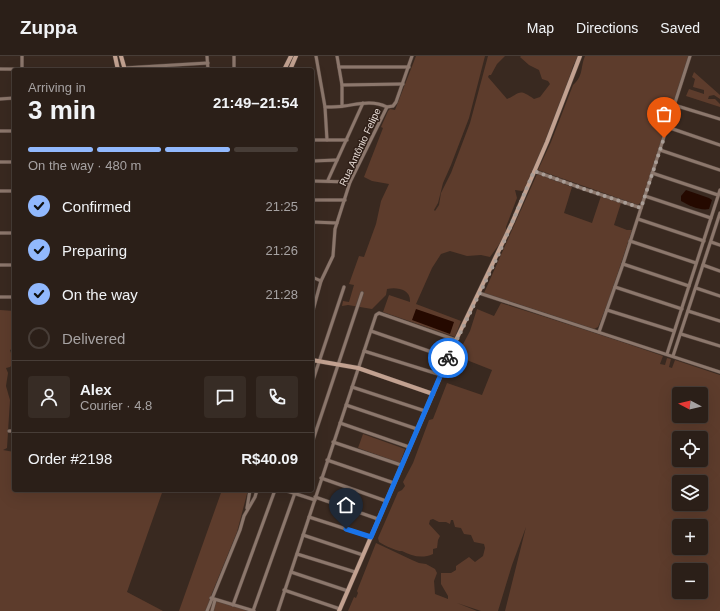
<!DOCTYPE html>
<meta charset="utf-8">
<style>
body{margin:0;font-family:Helvetica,sans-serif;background:#372c25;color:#f1f3f6;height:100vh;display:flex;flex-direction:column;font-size:15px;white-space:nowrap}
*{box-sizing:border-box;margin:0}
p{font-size:13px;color:#a6a2a2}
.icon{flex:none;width:22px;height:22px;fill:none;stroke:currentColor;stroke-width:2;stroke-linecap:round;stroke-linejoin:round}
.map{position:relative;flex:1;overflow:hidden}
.drawer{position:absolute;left:12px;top:12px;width:302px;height:424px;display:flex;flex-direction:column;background:#2b1f18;border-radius:4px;box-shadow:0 4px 16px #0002,0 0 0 1px #473d37}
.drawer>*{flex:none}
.needle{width:26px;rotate:277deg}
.tools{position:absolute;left:672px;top:331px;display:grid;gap:8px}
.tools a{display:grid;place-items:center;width:36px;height:36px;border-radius:4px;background:#2b1f18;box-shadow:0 4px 16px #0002,0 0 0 1px #473d37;font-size:20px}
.pin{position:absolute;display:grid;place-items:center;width:34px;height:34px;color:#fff;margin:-41px -17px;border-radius:50% 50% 50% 0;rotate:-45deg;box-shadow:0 0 4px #0007}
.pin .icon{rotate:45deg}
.courier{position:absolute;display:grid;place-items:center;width:40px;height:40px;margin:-20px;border:3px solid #1a73e8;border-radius:50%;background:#fff;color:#222;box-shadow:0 1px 5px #0007}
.headline em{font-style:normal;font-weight:800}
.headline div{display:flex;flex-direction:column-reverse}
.headline{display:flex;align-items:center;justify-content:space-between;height:68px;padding:0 16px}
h1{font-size:26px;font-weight:800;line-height:30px}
.bar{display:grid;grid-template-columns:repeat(4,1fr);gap:6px 4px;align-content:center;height:48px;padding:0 16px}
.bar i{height:5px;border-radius:3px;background:#473d37}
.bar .selected{background:#91b8fd}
.bar p{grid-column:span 4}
.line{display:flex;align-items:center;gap:10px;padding:0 16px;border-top:1px solid #473d37}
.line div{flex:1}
.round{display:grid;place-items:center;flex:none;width:42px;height:42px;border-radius:4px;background:#372c25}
ol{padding:0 16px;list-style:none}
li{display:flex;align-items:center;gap:12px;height:44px}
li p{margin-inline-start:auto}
li .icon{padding:4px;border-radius:50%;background:#91b8fd;color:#111;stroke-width:4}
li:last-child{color:#a6a2a2}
li i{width:22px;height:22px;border:2px solid #473d37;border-radius:50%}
header{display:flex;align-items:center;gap:24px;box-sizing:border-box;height:56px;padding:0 20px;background:#2b1f18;border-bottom:1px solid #473d37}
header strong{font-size:19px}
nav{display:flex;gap:22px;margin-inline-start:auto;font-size:14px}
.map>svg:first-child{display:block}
</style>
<header>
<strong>Zuppa</strong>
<nav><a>Map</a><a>Directions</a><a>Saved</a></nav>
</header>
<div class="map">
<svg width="720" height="555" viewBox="0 0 720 555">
<rect width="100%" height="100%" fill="#392920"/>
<!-- green -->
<g fill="#5d3c2c" fill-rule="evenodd">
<path d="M416,0H485L469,62L451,109L443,127L438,147L434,154L435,155L439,149L441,137L451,117L470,67L488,0H505L497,8L491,19H489L488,21L507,43C521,37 518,32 534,43L540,41L550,28L548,25L542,23L539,14L529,9L520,1L521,0H578L573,10L556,63L526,132L522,135L515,134L517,142L506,171V179L490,201L481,199L467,200L450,195L441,198L432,212L416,248L461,265L455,281L383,256L389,239L410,246C411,233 397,231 387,233L386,239L372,253L348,249L342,250L343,245L349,246L354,229L349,228L359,200L364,201L376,168L381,145L389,128L372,125L364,121L383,72L381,71L388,55L390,53L395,54Z"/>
<path d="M585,0H689L642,145L638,149L538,114L551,86L573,29C584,19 580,12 585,0Z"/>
<polygon points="694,16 720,39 720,43 714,39 709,40 708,43 715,43 720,48 720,51 686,40 689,33 704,38 704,34 693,31 695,23 692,21"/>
<polygon points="537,118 572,131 564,157 592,167 601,140 621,147 614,169 627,174 632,174 609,244 598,271 594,273 484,237"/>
<path d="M501,247C555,264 609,281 663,300L660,308L665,309L667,302L671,303L669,311L672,312L675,304L720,319V555H505L526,471L512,509L498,555H481L457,547L477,555H348L354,541L356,542L358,537L357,535L376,487L412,504L419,507L426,508L435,513L437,517L434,525L435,538L448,543V540L441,528V517H451L456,514V510L469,501L475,506L483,500L485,492L484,488L474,486L471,479L464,478L461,472L455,471L453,464H451L450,468L446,466H439L433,463L430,464L429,468L440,480L438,484L437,492L433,493V498C422,503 412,500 402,495C401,495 398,495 396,494C390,492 384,489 379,486L378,482L398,436L402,434L405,430L403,426L413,407L429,364L433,363L447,327L482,339L492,314L459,301L460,294L470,275L477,253L494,260ZM679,338H701V360H679ZM679,382H701V404H679ZM679,426H701V448H679ZM679,470H701V492H679ZM679,514H701V536H679Z"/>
<polygon points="0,254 14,255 14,292 10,294 12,300 14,302 14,307 10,311 6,312 8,317 6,330 10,344 7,392 3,394 14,396 14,434 163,434 127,536 163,555 0,555"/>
<polygon points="363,378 405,393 400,407 358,392"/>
<polygon points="222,434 248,434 237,476 210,542 249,555 179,555"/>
</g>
<!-- water -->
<g fill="#250900">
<path d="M686,134L709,142L712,144L709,153C700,155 688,149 681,145V140Z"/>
<polygon points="416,253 454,266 450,278 412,264"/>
</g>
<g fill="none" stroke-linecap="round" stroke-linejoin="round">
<defs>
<g id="street">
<polyline points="22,0 22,14"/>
<polyline points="207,0 208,14"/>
<polyline points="234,0 234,14"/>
<polyline points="316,0 325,51 327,84"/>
<polyline points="337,0 342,29 342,50"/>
<polyline points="339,11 409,11"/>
<polyline points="124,12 208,7"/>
<polyline points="0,13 118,14"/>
<polyline points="342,29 403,28"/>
<polyline points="0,43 14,42"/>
<polyline points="674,49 720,63"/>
<path d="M325,51C331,51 338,51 344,50C359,48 372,44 387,51"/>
<polyline points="667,71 720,89"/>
<polyline points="0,75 14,75"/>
<polyline points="312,84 347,84"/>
<polyline points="660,94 720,114"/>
<polyline points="312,105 337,104"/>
<polyline points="0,106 14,106"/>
<polyline points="534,115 584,133 641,152"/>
<polyline points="652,117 718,139"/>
<polyline points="328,124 363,47"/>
<polyline points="312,125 350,126"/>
<polyline points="0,135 14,135"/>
<polyline points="645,140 711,162"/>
<polyline points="312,144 345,144"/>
<polyline points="638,163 704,185"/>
<polyline points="312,166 337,167"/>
<polyline points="0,177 14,177"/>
<polyline points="630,185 696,207"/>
<polyline points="711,186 720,189"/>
<polyline points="623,208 689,230"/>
<polyline points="0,209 14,209"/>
<polyline points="703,209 720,215"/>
<polyline points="312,221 321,225"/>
<polyline points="615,231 682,253"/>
<polyline points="696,232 720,240"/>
<polyline points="479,237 720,316"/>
<polyline points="0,241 14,241"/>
<polyline points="607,254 674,275"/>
<polyline points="688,255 720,265"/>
<polyline points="312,258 321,225 333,200 335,173 350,126 387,51 393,50 396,46 412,0"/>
<polyline points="371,275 449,302"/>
<polyline points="599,276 623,208 690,0"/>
<polyline points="681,278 720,290"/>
<polyline points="364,295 441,319"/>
<polyline points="667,298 720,134"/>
<polyline points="673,300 720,157"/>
<polyline points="312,327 344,231"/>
<polyline points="352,331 425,355"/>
<polyline points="346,349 417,373"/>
<polyline points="340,367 409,391"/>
<polyline points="9,375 14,375"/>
<polyline points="333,386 401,409"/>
<polyline points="312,387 362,237"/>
<polyline points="327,404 394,427"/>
<polyline points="321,422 386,445"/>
<polyline points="284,434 315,444"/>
<polyline points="315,441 378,463"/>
<polyline points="247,452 250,434"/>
<polyline points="309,461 371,481"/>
<polyline points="303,479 363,499"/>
<polyline points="297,498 355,516"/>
<polyline points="291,516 348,535"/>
<polyline points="284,534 340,553"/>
<polyline points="211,542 254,555"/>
<polyline points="233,549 275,434"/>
<polyline points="207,555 240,474 244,460 255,441 257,434"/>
<polyline points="212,555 215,544"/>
<polyline points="253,555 296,434"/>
<polyline points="278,555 376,259 379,257 456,284"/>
</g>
<g id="secondary">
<polyline points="115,0 118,14"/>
<polyline points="121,0 125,14"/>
<polyline points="284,14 291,0"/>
<polyline points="290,14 296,0"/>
<polyline points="312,304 358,312 433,338"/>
<polyline points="339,555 456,284 512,167 547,86 580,0"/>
</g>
</defs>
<!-- street casing -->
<use href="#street" stroke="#55453d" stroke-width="4"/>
<!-- secondary casing -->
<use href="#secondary" stroke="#55453d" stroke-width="5"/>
<!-- street -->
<use href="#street" stroke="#8c776c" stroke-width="3"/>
<!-- secondary -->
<use href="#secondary" stroke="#c2a190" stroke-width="4"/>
</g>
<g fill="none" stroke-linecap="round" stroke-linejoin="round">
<!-- done -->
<polyline stroke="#a99d96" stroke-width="4" stroke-dasharray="0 7.2" points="448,302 498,200 534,115 584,133 641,152 664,82"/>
<!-- route -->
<polyline stroke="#1a73e8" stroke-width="5" points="346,473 371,481 448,302"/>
</g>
<g text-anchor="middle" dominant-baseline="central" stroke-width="3" stroke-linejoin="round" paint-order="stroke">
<!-- street labels -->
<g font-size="10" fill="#e6dbd5" stroke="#2f1f17">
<text transform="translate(360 91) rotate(-65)">Rua Antônio Felipe</text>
</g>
</g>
</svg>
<div class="tools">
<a><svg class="needle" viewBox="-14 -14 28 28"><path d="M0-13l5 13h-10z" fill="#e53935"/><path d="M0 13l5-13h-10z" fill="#a6a2a2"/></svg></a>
<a><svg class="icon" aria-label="locate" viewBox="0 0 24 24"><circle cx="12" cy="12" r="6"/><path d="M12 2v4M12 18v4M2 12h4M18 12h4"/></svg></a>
<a><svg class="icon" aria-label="layers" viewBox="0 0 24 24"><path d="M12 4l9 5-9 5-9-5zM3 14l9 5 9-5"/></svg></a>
<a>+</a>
<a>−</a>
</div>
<div class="pin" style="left:664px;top:82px;background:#ea580c"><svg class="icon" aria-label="bag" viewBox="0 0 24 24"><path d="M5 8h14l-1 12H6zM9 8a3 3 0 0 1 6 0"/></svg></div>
<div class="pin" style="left:346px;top:473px;background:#1f2937"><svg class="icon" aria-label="home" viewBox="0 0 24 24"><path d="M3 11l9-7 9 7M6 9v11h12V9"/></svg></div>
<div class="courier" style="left:448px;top:302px"><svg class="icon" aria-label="bike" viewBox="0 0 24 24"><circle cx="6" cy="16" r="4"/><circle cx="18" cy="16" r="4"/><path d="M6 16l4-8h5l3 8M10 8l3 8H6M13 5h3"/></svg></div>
<section class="drawer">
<div class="headline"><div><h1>3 min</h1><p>Arriving in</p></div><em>21:49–21:54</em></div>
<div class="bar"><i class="selected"></i><i class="selected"></i><i class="selected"></i><i></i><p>On the way · 480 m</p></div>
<ol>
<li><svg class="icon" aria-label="check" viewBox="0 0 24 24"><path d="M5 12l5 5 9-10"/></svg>Confirmed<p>21:25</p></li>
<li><svg class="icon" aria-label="check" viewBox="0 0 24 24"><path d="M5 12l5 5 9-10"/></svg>Preparing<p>21:26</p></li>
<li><svg class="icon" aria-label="check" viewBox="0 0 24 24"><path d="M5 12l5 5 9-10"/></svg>On the way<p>21:28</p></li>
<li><i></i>Delivered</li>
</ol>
<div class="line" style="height:72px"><a class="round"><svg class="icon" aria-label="person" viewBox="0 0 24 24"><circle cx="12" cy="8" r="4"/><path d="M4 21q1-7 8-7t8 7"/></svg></a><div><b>Alex</b><p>Courier · 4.8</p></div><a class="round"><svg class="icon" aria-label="chat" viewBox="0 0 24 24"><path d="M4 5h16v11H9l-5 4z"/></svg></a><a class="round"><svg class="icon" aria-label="phone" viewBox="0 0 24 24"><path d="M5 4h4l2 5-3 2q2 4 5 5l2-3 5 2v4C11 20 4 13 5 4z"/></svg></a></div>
<div class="line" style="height:52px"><div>Order #2198</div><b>R$40.09</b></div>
</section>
</div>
